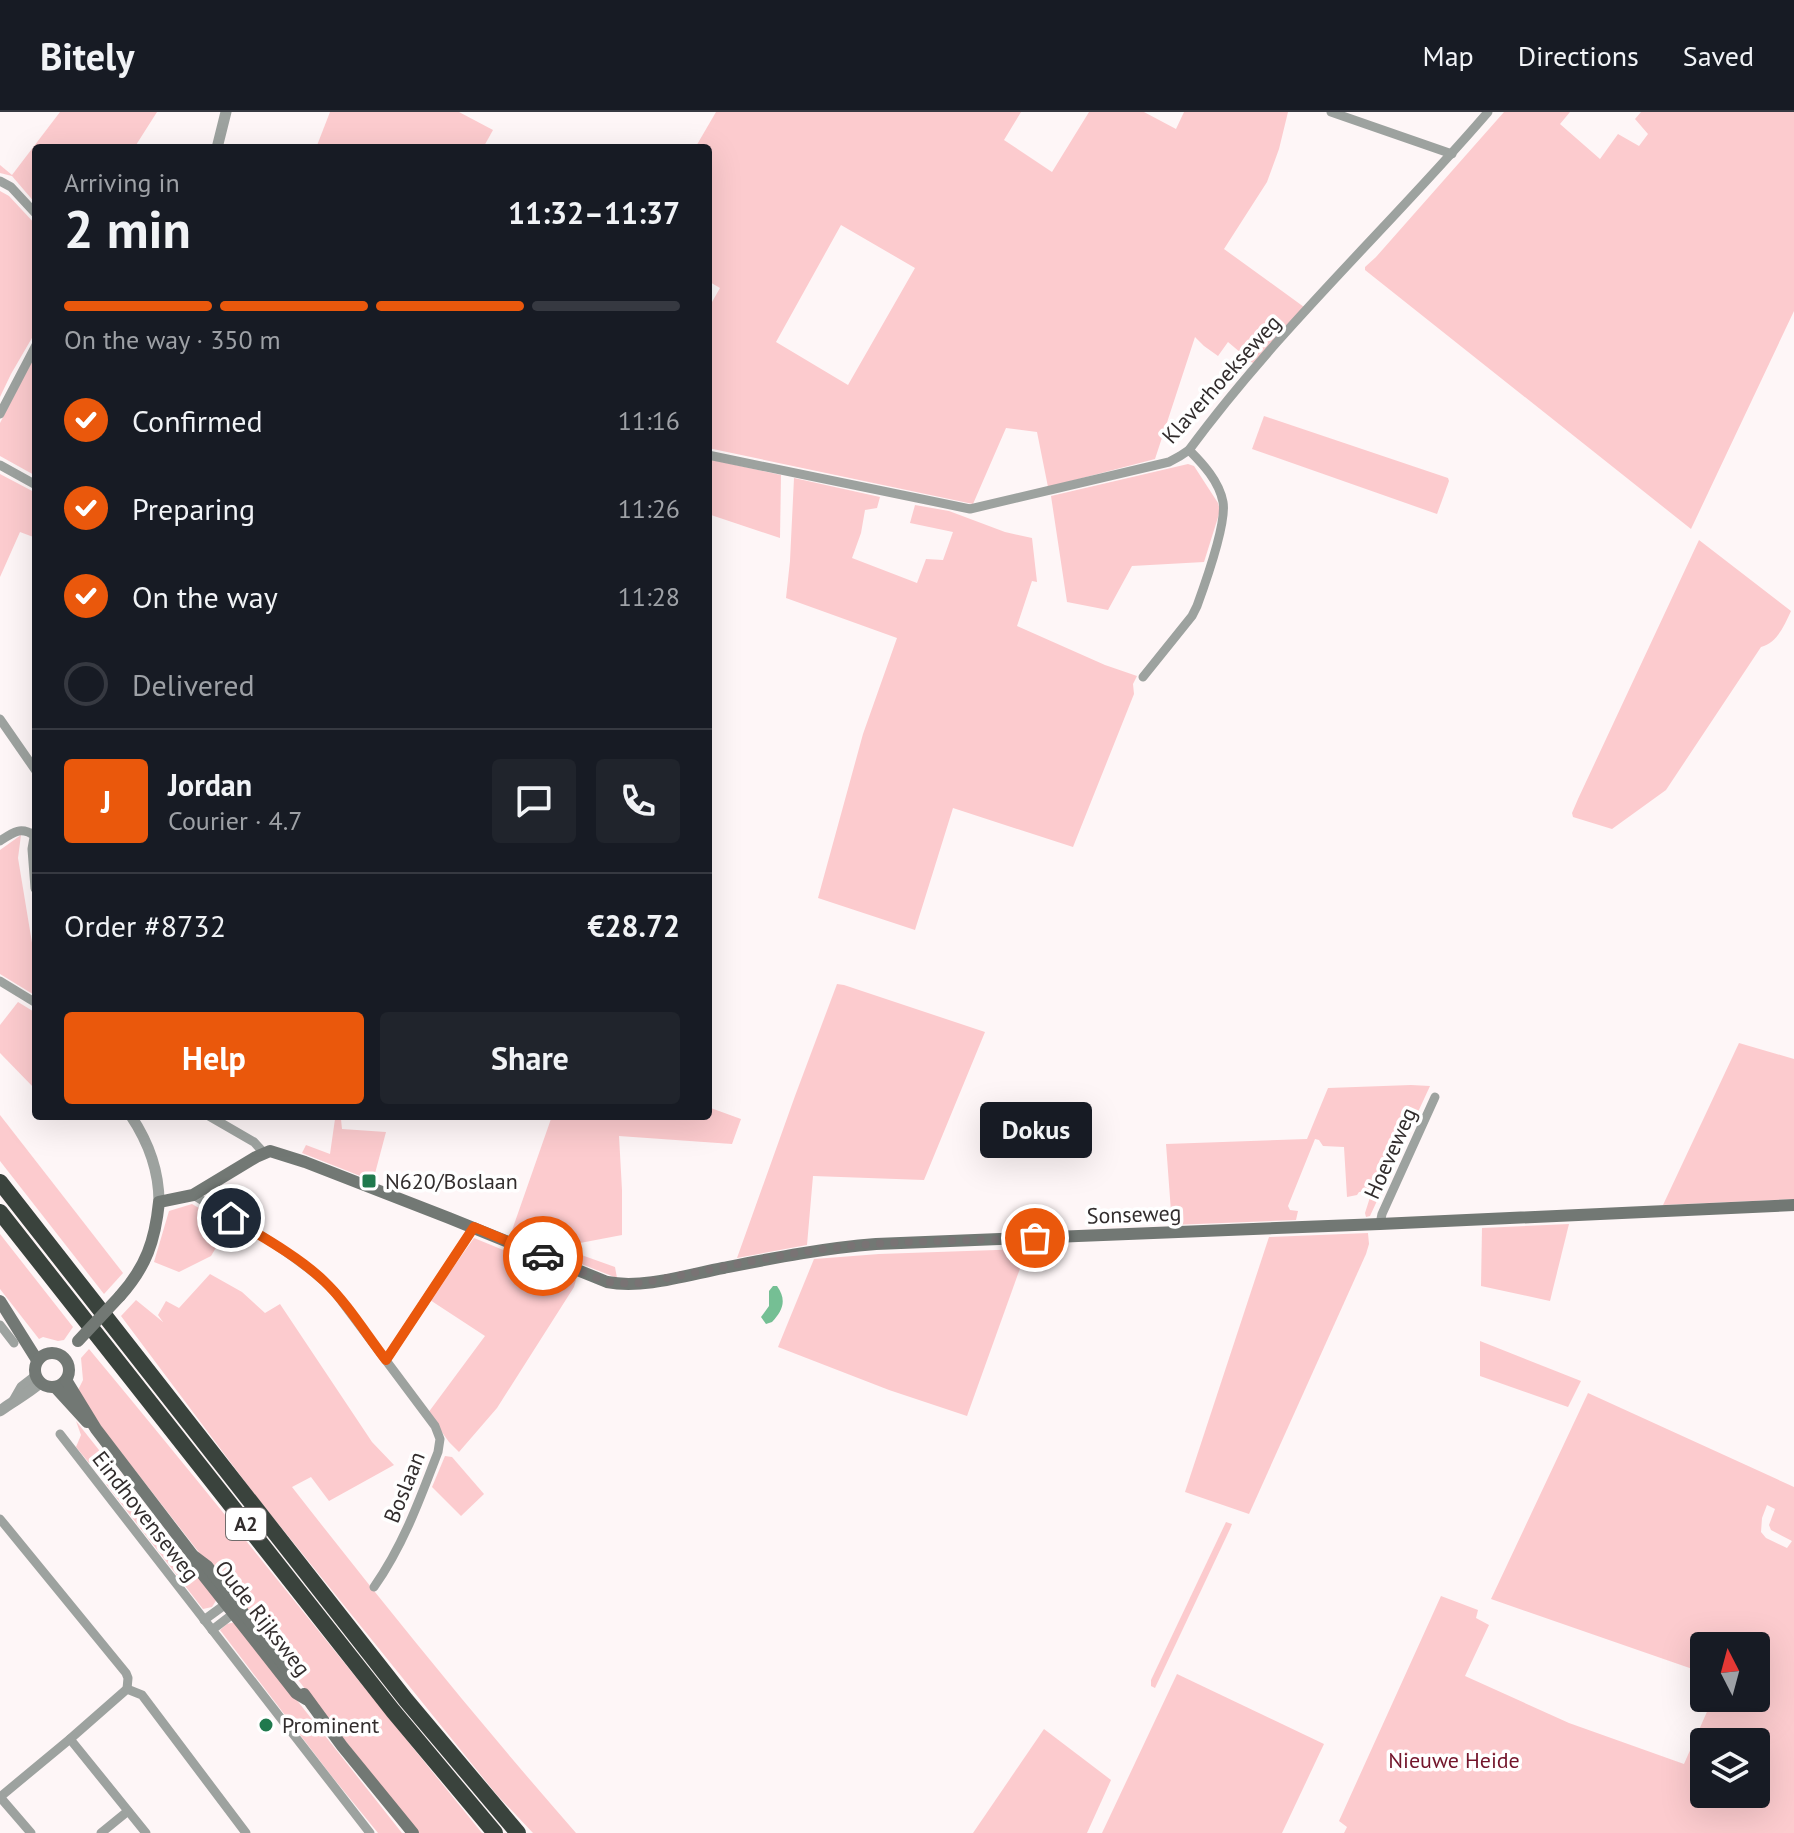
<!DOCTYPE html>
<meta charset="utf-8">
<style>
body{margin:0;font-family:"PT Sans",sans-serif;background:#20242c;color:#f1f3f6;height:100vh;display:flex;flex-direction:column;font-size:30px;white-space:nowrap}
*{box-sizing:border-box;margin:0}
p{font-size:26px;color:#9ea1a6}
.icon{flex:none;width:44px;height:44px;fill:none;stroke:currentColor;stroke-width:2;stroke-linecap:round;stroke-linejoin:round}
.map{position:relative;flex:1;overflow:hidden}
.drawer{position:absolute;left:32px;top:32px;width:680px;height:976px;display:flex;flex-direction:column;background:#171b24;border-radius:8px;box-shadow:0 8px 32px #0002}
.drawer>*{flex:none}
.needle{width:52px;rotate:354deg}
.buttons{position:absolute;left:1690px;top:1520px;display:grid;gap:16px}
.buttons a{display:grid;place-items:center;width:80px;height:80px;border-radius:8px;background:#171b24;box-shadow:0 8px 32px #0002;font-size:40px}
.pin{position:absolute;display:grid;place-items:center;width:68px;height:68px;color:#fff;margin:-34px;border:4px solid #fff;border-radius:50%;box-shadow:0 2px 8px #0007}
.courier{position:absolute;display:grid;place-items:center;width:80px;height:80px;margin:-40px;border:6px solid #ea580c;border-radius:50%;background:#fff;color:#222;box-shadow:0 2px 10px #0007}
.bubble{position:absolute;height:56px;border-radius:8px;background:#171b24;box-shadow:0 8px 32px #0002;font-size:26px;font-weight:600;line-height:56px;text-align:center}
.summary em{font-style:normal;font-weight:600}
.summary div{display:flex;flex-direction:column-reverse}
.summary{display:flex;align-items:center;justify-content:space-between;height:136px;padding:0 32px}
h1{font-size:52px;font-weight:600;line-height:60px}
.bar{display:grid;grid-template-columns:repeat(4,1fr);gap:12px 8px;align-content:center;height:96px;padding:0 32px}
.bar i{height:10px;border-radius:6px;background:#363941}
.bar .selected{background:#ea580c}
.bar p{grid-column:span 4}
.line{display:flex;align-items:center;gap:20px;padding:0 32px;border-top:2px solid #363941}
.line div{flex:1}
.round{display:grid;place-items:center;flex:none;width:84px;height:84px;border-radius:8px;background:#20242c}
ol{padding:0 32px;list-style:none}
li{display:flex;align-items:center;gap:24px;height:88px}
li p{margin-inline-start:auto}
li .icon{padding:8px;border-radius:50%;background:#ea580c;color:#fff;stroke-width:4}
li:last-child{color:#9ea1a6}
li i{width:44px;height:44px;border:4px solid #363941;border-radius:50%}
.cta{display:flex;gap:16px;margin-top:auto;padding:16px 32px}
.cta a{flex:1;height:92px;border-radius:8px;background:#ea580c;color:#fff;font-size:32px;font-weight:600;line-height:92px;text-align:center}
.cta a+a{background:#20242c;color:#f1f3f6}
header{display:flex;align-items:center;gap:48px;box-sizing:border-box;height:112px;padding:0 40px;background:#171b24;border-bottom:2px solid #363941}
header strong{font-size:38px}
nav{display:flex;gap:44px;margin-inline-start:auto;font-size:28px}
.map>svg:first-child{display:block}
</style>
<header>
<strong>Bitely</strong>
<nav><a>Map</a><a>Directions</a><a>Saved</a></nav>
</header>
<div class="map">
<svg width="1794" height="1721" viewBox="0 0 1794 1721">
<rect width="100%" height="100%" fill="#fef6f7"/>
<!-- green -->
<g fill="#fccbce" fill-rule="evenodd">
<polygon points="60,0 157,0 136,33 140,36 36,36 36,92 12,64 0,61 0,53 12,63"/>
<polygon points="330,0 459,0 493,18 483,36 316,36"/>
<path d="M716,0H1021L1004,28L1052,60L1089,0H1144L1176,17L1184,0H1288L1279,37L1267,70L1224,137L1304,195L1254,252L1228,230L1218,244L1204,234L1195,225L1155,347L1048,375L1037,320L1006,316L973,392L708,336V197L720,176L708,169V36H695ZM841,113L915,156L848,273L776,230Z"/>
<polygon points="1504,0 1570,0 1560,12 1600,47 1618,22 1639,34 1648,22 1635,7 1641,0 1794,0 1794,199 1691,417 1365,158 1365,155 1376,145"/>
<polygon points="0,79 9,84 36,113 36,219 11,262 0,285"/>
<polygon points="36,241 36,364 0,344 0,311"/>
<polygon points="1264,304 1448,366 1449,369 1437,402 1252,337"/>
<polygon points="708,347 781,363 780,426 708,402"/>
<polygon points="1188,352 1194,354 1218,391 1220,399 1204,450 1132,454 1108,498 1067,490 1051,384"/>
<polygon points="0,362 36,381 36,426 20,420 0,465"/>
<polygon points="794,366 880,385 877,396 865,398 861,421 852,446 917,471 926,447 943,448 953,420 910,411 915,393 949,399 1005,420 1032,426 1037,470 1032,469 1017,514 1105,553 1137,564 1133,572 1134,582 1073,735 953,696 915,818 818,786 863,622 897,526 786,486 790,449"/>
<path d="M1699,428L1791,499C1784,514 1777,531 1761,535L1666,678L1612,717L1573,705L1572,701L1578,687Z"/>
<polygon points="21,723 18,746 36,855 36,884 0,862 0,738"/>
<polygon points="837,872 844,873 985,920 924,1068 813,1064 807,1133 737,1146 795,984"/>
<polygon points="18,890 36,901 36,978 0,941 0,913"/>
<polygon points="1739,931 1794,947 1794,1087 1663,1093"/>
<polygon points="1411,973 1430,974 1370,1104 1366,1105 1365,1101 1372,1079 1359,1080 1357,1083 1347,1085 1344,1035 1323,1034 1319,1028 1315,1027 1288,1094 1290,1098 1298,1099 1296,1108 1172,1113 1166,1032 1307,1027 1328,976"/>
<polygon points="708,995 741,1007 732,1032 619,1024 622,1078 622,1123 559,1135 615,1155 617,1166 510,1124 552,1004 708,1004"/>
<polygon points="0,1003 123,1161 104,1182 0,1049"/>
<polygon points="337,1006 341,1007 342,1017 386,1020 373,1069 302,1041 306,1033 330,1042 335,1007"/>
<polygon points="192,1092 237,1118 223,1124 211,1144 179,1160 154,1150 169,1099"/>
<polygon points="1569,1112 1550,1189 1481,1174 1482,1116"/>
<polygon points="1368,1121 1369,1132 1366,1142 1249,1402 1185,1380 1269,1125"/>
<polygon points="0,1122 73,1215 64,1228 58,1229 43,1225 39,1227 0,1177"/>
<polygon points="474,1126 576,1168 574,1175 497,1296 459,1340 449,1330 428,1301 485,1224 430,1188"/>
<polygon points="1027,1137 967,1304 889,1278 778,1235 814,1147 879,1142"/>
<path d="M210,1162L242,1180L265,1201L280,1192L372,1330L394,1353L329,1389L311,1365L292,1375C384,1493 478,1609 576,1721H533L497,1683L255,1383L121,1204L136,1188L163,1210L158,1203L166,1189L179,1196Z"/>
<polygon points="1480,1229 1581,1269 1568,1295 1480,1264"/>
<path d="M89,1237C222,1397 351,1560 482,1721H419L397,1695L103,1317L78,1278L83,1268L81,1246Z"/>
<path d="M1588,1281L1794,1375V1721H1344L1347,1715L1339,1709L1441,1484L1478,1498L1476,1506L1489,1513L1465,1564L1569,1611L1684,1652L1713,1586H1756V1534H1704V1561L1491,1487ZM1767,1393L1775,1397L1769,1413L1771,1418L1792,1429L1787,1436L1766,1426L1761,1420L1762,1406ZM1704,1630H1756V1682H1704Z"/>
<polygon points="76,1309 217,1487 212,1495 203,1497 106,1372 115,1363 99,1343 89,1351 76,1335 81,1323"/>
<polygon points="445,1344 452,1345 484,1382 461,1404 432,1375"/>
<polygon points="1226,1410 1232,1412 1230,1417 1155,1576 1151,1574 1151,1568"/>
<polygon points="235,1510 402,1721 378,1721 330,1662 220,1518 227,1512"/>
<polygon points="1177,1562 1324,1632 1282,1721 1102,1721"/>
<polygon points="1044,1617 1111,1668 1087,1721 973,1721"/>
</g>
<!-- water -->
<path fill="#75bf94" d="M773,1174H777C787,1188 783,1198 772,1210L766,1212L761,1205L769,1194V1179Z"/>
<g fill="none" stroke-linecap="round" stroke-linejoin="round">
<!-- minor -->
<g stroke="#9da29f" stroke-width="9">
<polyline points="1331,0 1452,42"/>
<polyline points="0,69 11,75 36,102"/>
<polyline points="0,302 36,233"/>
<path d="M708,343L970,397L1169,350L1180,344L1189,338C1278,217 1390,114 1488,0"/>
<polyline points="0,353 36,373"/>
<path d="M1143,565L1192,504L1197,494C1205,472 1227,411 1223,390C1219,369 1203,352 1189,338"/>
<polyline points="0,607 36,659"/>
<path d="M0,729C13,720 21,714 35,724"/>
<polyline points="0,869 36,891"/>
<polyline points="209,1004 254,1030 264,1041"/>
<path d="M193,1083C240,1111 296,1141 334,1179L435,1314L440,1327L438,1340C420,1387 403,1434 374,1475"/>
<polyline points="1380,1112 1382,1102 1435,985"/>
<polyline points="0,1213 14,1231"/>
<polyline points="386,1248 474,1115"/>
<polyline points="60,1322 370,1721"/>
<polyline points="0,1407 126,1561 128,1566 127,1577"/>
<polyline points="204,1508 230,1489"/>
<polyline points="212,1518 238,1498"/>
<polyline points="127,1577 142,1583 246,1721"/>
<polyline points="70,1627 146,1721"/>
<polyline points="0,1685 70,1627 127,1577"/>
<polyline points="0,1685 31,1721"/>
<polyline points="101,1721 128,1699"/>
</g>
<!-- tertiary -->
<g stroke="#9da29f" stroke-width="11">
<polyline points="217,36 226,0"/>
<polyline points="36,720 33,737 36,776"/>
<path d="M131,1004C149,1031 159,1058 159,1090"/>
<polyline points="14,1289 22,1275 35,1265"/>
<path d="M0,1299C13,1289 28,1282 40,1271"/>
</g>
<!-- secondary -->
<g stroke="#727874" stroke-width="12">
<path d="M120,1184C146,1155 155,1129 159,1090L193,1083L256,1045L270,1039L305,1050L449,1106L607,1170C643,1177 687,1163 723,1156C774,1146 824,1136 876,1132L1380,1112L1794,1093"/>
<polyline points="0,1189 37,1248"/>
<circle cx="52" cy="1258" r="17"/>
<polyline points="66,1268 96,1317 194,1445 200,1459 296,1581 306,1587"/>
<polyline points="55,1275 87,1310"/>
<polyline points="195,1445 207,1454 287,1557"/>
<polyline points="304,1582 342,1634 413,1721"/>
</g>
<!-- motorway -->
<g stroke="#3a433d" stroke-width="16">
<polyline points="0,1070 406,1588 518,1721"/>
<polyline points="0,1100 393,1599 495,1721"/>
</g>
<!-- secondary-bridge -->
<polyline stroke="#727874" stroke-width="12" points="78,1229 120,1184"/>
</g>
<g fill="none" stroke-linecap="round" stroke-linejoin="round">
<!-- done -->
<path stroke="#797374" stroke-width="8" stroke-dasharray="0 14.4" d="M543,1144L607,1170L633,1172C701,1161 770,1143 839,1135C904,1128 970,1129 1035,1126"/>
<!-- route -->
<path stroke="#ea580c" stroke-width="10" d="M231,1106C261,1124 299,1145 324,1169C348,1192 366,1222 386,1248L474,1115L543,1144"/>
</g>
<!-- markers -->
<g fill="#20794d" stroke="#fff" stroke-width="3">
<rect x="361" y="1061" width="16" height="16" rx="4"/>
<circle cx="266" cy="1613" r="8"/>
</g>
<g text-anchor="middle" dominant-baseline="central" stroke-width="7" stroke-linejoin="round" paint-order="stroke">
<!-- shield labels -->
<rect fill="#fff" stroke="#706c6c" stroke-width="2" x="226" y="1396" width="40" height="32" rx="6"/>
<g font-size="20" font-weight="bold" fill="#322d2d">
<text x="246" y="1412">A2</text>
</g>
<!-- street labels -->
<g font-size="22" fill="#322d2d" stroke="#fff">
<text transform="translate(1221 267) rotate(-48)">Klaverhoekseweg</text>
<text transform="translate(1390 1041) rotate(-66)">Hoeveweg</text>
<text transform="translate(1134 1102) rotate(-2)">Sonseweg</text>
<text transform="translate(404 1375) rotate(-68)">Boslaan</text>
<text transform="translate(146 1404) rotate(52)">Eindhovenseweg</text>
<text transform="translate(263 1506) rotate(52)">Oude Rijksweg</text>
</g>
<!-- poi labels -->
<g font-size="22" fill="#322d2d" stroke="#fff" text-anchor="start">
<text x="385" y="1069">N620/Boslaan</text>
<text x="282" y="1613">Prominent</text>
</g>
<!-- park labels -->
<g font-size="22" fill="#73152b" stroke="#fff">
<text x="1454" y="1648">Nieuwe Heide</text>
</g>
</g>
</svg>
<div class="buttons">
<a><svg class="needle" viewBox="-14 -14 28 28"><path d="M0-13l5 13h-10z" fill="#e53935"/><path d="M0 13l5-13h-10z" fill="#9ea1a6"/></svg></a>
<a><svg class="icon" aria-label="layers" viewBox="0 0 24 24"><path d="M12 4l9 5-9 5-9-5zM3 14l9 5 9-5"/></svg></a>
</div>
<div class="pin" style="left:1035px;top:1126px;background:#ea580c"><svg class="icon" aria-label="bag" viewBox="0 0 24 24"><path d="M5 8h14l-1 12H6zM9 8a3 3 0 0 1 6 0"/></svg></div>
<div class="pin" style="left:231px;top:1106px;background:#1f2937"><svg class="icon" aria-label="home" viewBox="0 0 24 24"><path d="M3 11l9-7 9 7M6 9v11h12V9"/></svg></div>
<div class="courier" style="left:543px;top:1144px"><svg class="icon" aria-label="car" viewBox="0 0 24 24"><path d="M5 17H2v-5l4-1 3-4h7l3 4 3 1v5h-3M9 17h6M6 11h13"/><circle cx="7" cy="17" r="2"/><circle cx="17" cy="17" r="2"/></svg></div>
<div class="bubble" style="left:980px;top:990px;width:112px">Dokus</div>
<section class="drawer">
<div class="summary"><div><h1>2 min</h1><p>Arriving in</p></div><em>11:32–11:37</em></div>
<div class="bar"><i class="selected"></i><i class="selected"></i><i class="selected"></i><i></i><p>On the way · 350 m</p></div>
<ol>
<li><svg class="icon" aria-label="check" viewBox="0 0 24 24"><path d="M5 12l5 5 9-10"/></svg>Confirmed<p>11:16</p></li>
<li><svg class="icon" aria-label="check" viewBox="0 0 24 24"><path d="M5 12l5 5 9-10"/></svg>Preparing<p>11:26</p></li>
<li><svg class="icon" aria-label="check" viewBox="0 0 24 24"><path d="M5 12l5 5 9-10"/></svg>On the way<p>11:28</p></li>
<li><i></i>Delivered</li>
</ol>
<div class="line" style="height:144px"><b class="round" style="background:#ea580c;color:#fff">J</b><div><b>Jordan</b><p>Courier · 4.7</p></div><a class="round"><svg class="icon" aria-label="chat" viewBox="0 0 24 24"><path d="M4 5h16v11H9l-5 4z"/></svg></a><a class="round"><svg class="icon" aria-label="phone" viewBox="0 0 24 24"><path d="M5 4h4l2 5-3 2q2 4 5 5l2-3 5 2v4C11 20 4 13 5 4z"/></svg></a></div>
<div class="line" style="height:104px"><div>Order #8732</div><b>€28.72</b></div>
<div class="cta"><a>Help</a><a>Share</a></div>
</section>
</div>
